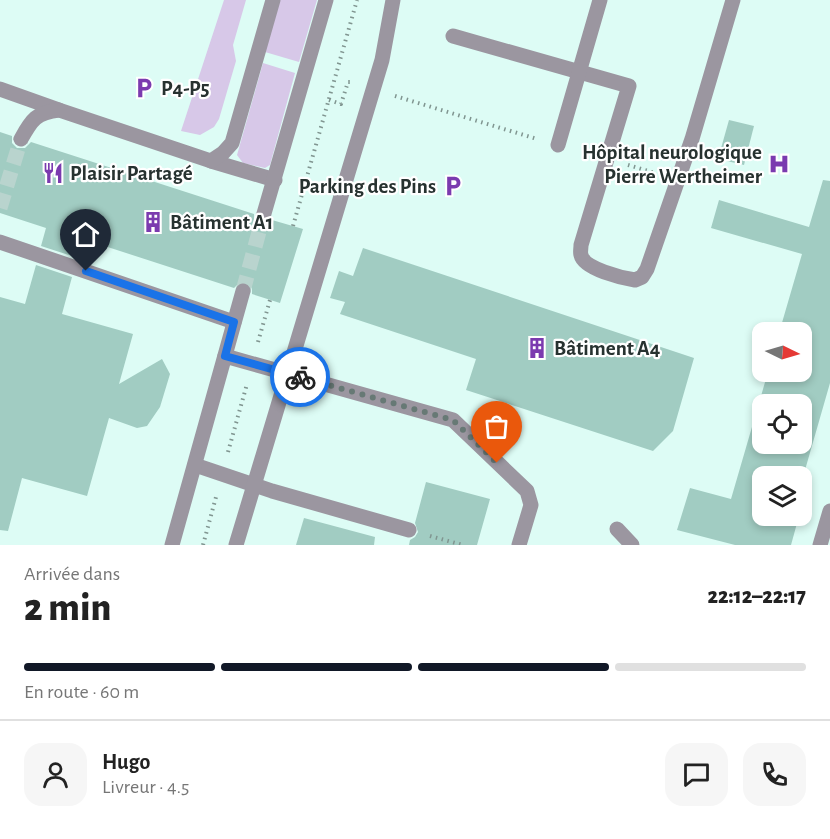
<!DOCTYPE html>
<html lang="fr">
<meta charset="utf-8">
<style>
body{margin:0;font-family:"Alegreya Sans",sans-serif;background:#f6f6f6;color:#222;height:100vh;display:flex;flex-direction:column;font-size:22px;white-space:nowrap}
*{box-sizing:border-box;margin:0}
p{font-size:20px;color:#767676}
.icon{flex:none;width:33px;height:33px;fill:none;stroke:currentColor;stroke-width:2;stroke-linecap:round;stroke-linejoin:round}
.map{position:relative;height:545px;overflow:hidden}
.details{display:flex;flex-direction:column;background:#fff;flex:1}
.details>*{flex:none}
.needle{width:39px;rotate:95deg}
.fabs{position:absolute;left:752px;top:322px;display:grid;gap:12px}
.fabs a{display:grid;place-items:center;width:60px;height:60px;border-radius:12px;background:#fff;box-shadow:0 3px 9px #0003;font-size:30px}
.pin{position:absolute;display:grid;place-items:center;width:51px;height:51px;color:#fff;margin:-62px -26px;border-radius:50% 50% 50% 0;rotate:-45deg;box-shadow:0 0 6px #0007}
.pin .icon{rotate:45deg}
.courier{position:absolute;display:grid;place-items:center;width:60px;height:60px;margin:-30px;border:4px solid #1a73e8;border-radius:50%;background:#fff;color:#222;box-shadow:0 2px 8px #0007}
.head em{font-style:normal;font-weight:800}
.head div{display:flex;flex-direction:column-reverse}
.head{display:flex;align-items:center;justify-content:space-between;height:102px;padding:0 24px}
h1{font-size:39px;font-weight:800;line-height:45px}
.bar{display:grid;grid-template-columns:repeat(4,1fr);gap:9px 6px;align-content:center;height:72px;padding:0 24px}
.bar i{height:8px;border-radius:4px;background:#e0e0e0}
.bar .current{background:#111827}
.bar p{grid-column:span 4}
.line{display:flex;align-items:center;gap:15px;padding:0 24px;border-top:2px solid #e0e0e0}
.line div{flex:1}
.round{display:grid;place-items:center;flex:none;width:63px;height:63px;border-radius:18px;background:#f6f6f6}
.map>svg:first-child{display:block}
</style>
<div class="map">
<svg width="830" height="545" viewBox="0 0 830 545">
<rect width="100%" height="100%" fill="#ddfcf5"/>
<!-- green -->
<g fill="#d7c8e8">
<polygon points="224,0 246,0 233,45 236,61 219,119 214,127 200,135 181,131"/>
<polygon points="280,0 317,0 299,62 265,52"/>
<polygon points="263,63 295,73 270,165 265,168 243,163 237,155"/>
</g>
<!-- building -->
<g fill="#a1ccc2" fill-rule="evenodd">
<polygon points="729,120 754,126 744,165 718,159"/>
<polygon points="0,132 12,136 12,143 17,148 25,148 31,142 254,214 254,220 260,226 266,226 272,220 303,229 280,303 252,294 252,288 246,282 240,282 234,288 83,239 78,258 41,246 46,228 0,213"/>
<path d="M823,180L830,181V383L801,484V477H762V516H799L791,545H735L677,530L690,488L731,499L768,372H801V333H779L802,254L711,228L719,200L809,227ZM762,405H801V444H762Z"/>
<polygon points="363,248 694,358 673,431 653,451 466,390 476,359 340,314 345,302 330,298 339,271 353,276"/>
<polygon points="36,265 72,277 62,314 133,334 119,384 162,359 170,374 160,407 147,426 137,428 109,418 87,496 22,478 8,531 0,530 0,297 25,304"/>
<polygon points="426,482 490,499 477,545 409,545 410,540 415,537 418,532 415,523"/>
<polygon points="304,518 375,537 374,545 296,545"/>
</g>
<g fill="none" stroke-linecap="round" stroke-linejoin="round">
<!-- minor-tunnel -->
<g stroke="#b9d4ce" stroke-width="15" stroke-dasharray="15 8" stroke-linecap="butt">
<polyline points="0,208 21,139"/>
<polyline points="243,291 263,217"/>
</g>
<!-- path -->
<g stroke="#809590" stroke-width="4" stroke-dasharray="1.5 4.5" stroke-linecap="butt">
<polyline points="395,96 537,139"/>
<polyline points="329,100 341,104 348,82 350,82"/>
<polyline points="628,165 655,173"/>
<polyline points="293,226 357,0"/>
<polyline points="258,342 270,300"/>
<polyline points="228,452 247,384"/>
<polyline points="430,536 463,545"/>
<polyline points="203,545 216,497"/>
</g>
<!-- minor -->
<g stroke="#9b96a0" stroke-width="15">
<path d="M453,36L629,86L581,245C581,249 580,252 581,255C584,269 622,278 635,280L642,277L647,269L692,139L733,0"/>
<polyline points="0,89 59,110"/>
<path d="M21,139C32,119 36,113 59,110L211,161L275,180"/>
<polyline points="558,145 600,0"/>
<polyline points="211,161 223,153 232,143 273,0"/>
<polyline points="263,217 326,0"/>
<polyline points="0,242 234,322"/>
<polyline points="225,356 453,420 527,491 531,505 519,545"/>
<polyline points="195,465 272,491 409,530"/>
<polyline points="617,529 632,545"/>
<polyline points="172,545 243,291"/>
<polyline points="236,545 382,60 393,0"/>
<polyline points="820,545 830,511"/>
</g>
</g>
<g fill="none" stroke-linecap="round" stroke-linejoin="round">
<!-- done -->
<polyline stroke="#677975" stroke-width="6" stroke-dasharray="0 10.8" points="300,377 453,420 497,463"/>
<!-- route -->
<polyline stroke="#1a73e8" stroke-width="8" points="86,271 234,322 225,356 300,377"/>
</g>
<!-- icons -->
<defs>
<symbol id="parking-bare" viewBox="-9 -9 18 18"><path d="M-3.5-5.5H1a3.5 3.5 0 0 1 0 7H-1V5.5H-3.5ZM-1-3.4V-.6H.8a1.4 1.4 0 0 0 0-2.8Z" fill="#7b3aaf" stroke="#fff" stroke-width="2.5" paint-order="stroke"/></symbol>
<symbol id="hospital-bare" viewBox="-9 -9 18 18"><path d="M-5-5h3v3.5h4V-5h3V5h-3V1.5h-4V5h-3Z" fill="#7b3aaf" stroke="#fff" stroke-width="2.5" paint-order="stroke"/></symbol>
<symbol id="restaurant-bare" viewBox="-9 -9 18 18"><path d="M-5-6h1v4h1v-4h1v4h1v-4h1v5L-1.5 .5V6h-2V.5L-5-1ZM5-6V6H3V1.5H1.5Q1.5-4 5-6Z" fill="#7b3aaf" stroke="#fff" stroke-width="2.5" paint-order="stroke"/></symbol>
<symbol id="building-bare" viewBox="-9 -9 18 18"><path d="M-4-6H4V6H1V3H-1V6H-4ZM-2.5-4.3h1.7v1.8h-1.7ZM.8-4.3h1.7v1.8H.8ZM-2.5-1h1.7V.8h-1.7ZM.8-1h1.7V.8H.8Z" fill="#7b3aaf" stroke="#fff" stroke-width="2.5" paint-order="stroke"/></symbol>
</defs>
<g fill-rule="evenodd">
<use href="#parking-bare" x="129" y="73" width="30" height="30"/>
<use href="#hospital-bare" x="764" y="149" width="30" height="30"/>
<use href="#restaurant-bare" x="38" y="158" width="30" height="30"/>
<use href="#parking-bare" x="438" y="171" width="30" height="30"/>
<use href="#building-bare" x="138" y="207" width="30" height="30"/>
<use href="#building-bare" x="522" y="333" width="30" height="30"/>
</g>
<g text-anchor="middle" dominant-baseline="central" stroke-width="4.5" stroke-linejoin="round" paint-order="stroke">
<!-- poi labels -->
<g font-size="21" font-weight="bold" fill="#273230" stroke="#fff" text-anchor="start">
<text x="161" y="88">P4-P5</text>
<text x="762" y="152" text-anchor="end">Hôpital neurologique<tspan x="762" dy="24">Pierre Wertheimer</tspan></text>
<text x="70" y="173">Plaisir Partagé</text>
<text x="436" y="186" text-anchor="end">Parking des Pins</text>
<text x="170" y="222">Bâtiment A1</text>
<text x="554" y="348">Bâtiment A4</text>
</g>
</g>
</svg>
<div class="fabs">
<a><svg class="needle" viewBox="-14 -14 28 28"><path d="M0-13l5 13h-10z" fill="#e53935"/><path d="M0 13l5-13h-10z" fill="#767676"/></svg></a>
<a><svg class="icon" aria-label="locate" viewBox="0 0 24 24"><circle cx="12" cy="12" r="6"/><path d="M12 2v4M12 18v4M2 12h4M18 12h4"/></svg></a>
<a><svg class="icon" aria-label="layers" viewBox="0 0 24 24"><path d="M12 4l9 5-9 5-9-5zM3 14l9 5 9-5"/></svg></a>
</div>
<div class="pin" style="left:497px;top:463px;background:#ea580c"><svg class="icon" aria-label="bag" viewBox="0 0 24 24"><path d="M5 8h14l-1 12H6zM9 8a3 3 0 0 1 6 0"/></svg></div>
<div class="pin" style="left:86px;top:271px;background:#1f2937"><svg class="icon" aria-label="home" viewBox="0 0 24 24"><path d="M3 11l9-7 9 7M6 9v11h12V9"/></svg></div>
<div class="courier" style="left:300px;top:377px"><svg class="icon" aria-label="bike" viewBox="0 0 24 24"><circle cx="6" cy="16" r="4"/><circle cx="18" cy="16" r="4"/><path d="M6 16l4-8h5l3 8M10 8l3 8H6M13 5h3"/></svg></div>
</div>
<section class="details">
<div class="head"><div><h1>2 min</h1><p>Arrivée dans</p></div><em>22:12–22:17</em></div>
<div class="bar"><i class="current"></i><i class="current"></i><i class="current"></i><i></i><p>En route · 60 m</p></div>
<div class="line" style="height:108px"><a class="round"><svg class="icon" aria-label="person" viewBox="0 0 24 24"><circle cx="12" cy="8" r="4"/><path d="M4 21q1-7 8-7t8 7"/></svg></a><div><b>Hugo</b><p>Livreur · 4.5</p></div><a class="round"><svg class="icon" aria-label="chat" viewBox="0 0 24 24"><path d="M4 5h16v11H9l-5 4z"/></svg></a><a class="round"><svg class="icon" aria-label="phone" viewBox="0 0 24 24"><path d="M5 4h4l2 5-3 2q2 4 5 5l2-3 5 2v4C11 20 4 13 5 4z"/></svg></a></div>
</section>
